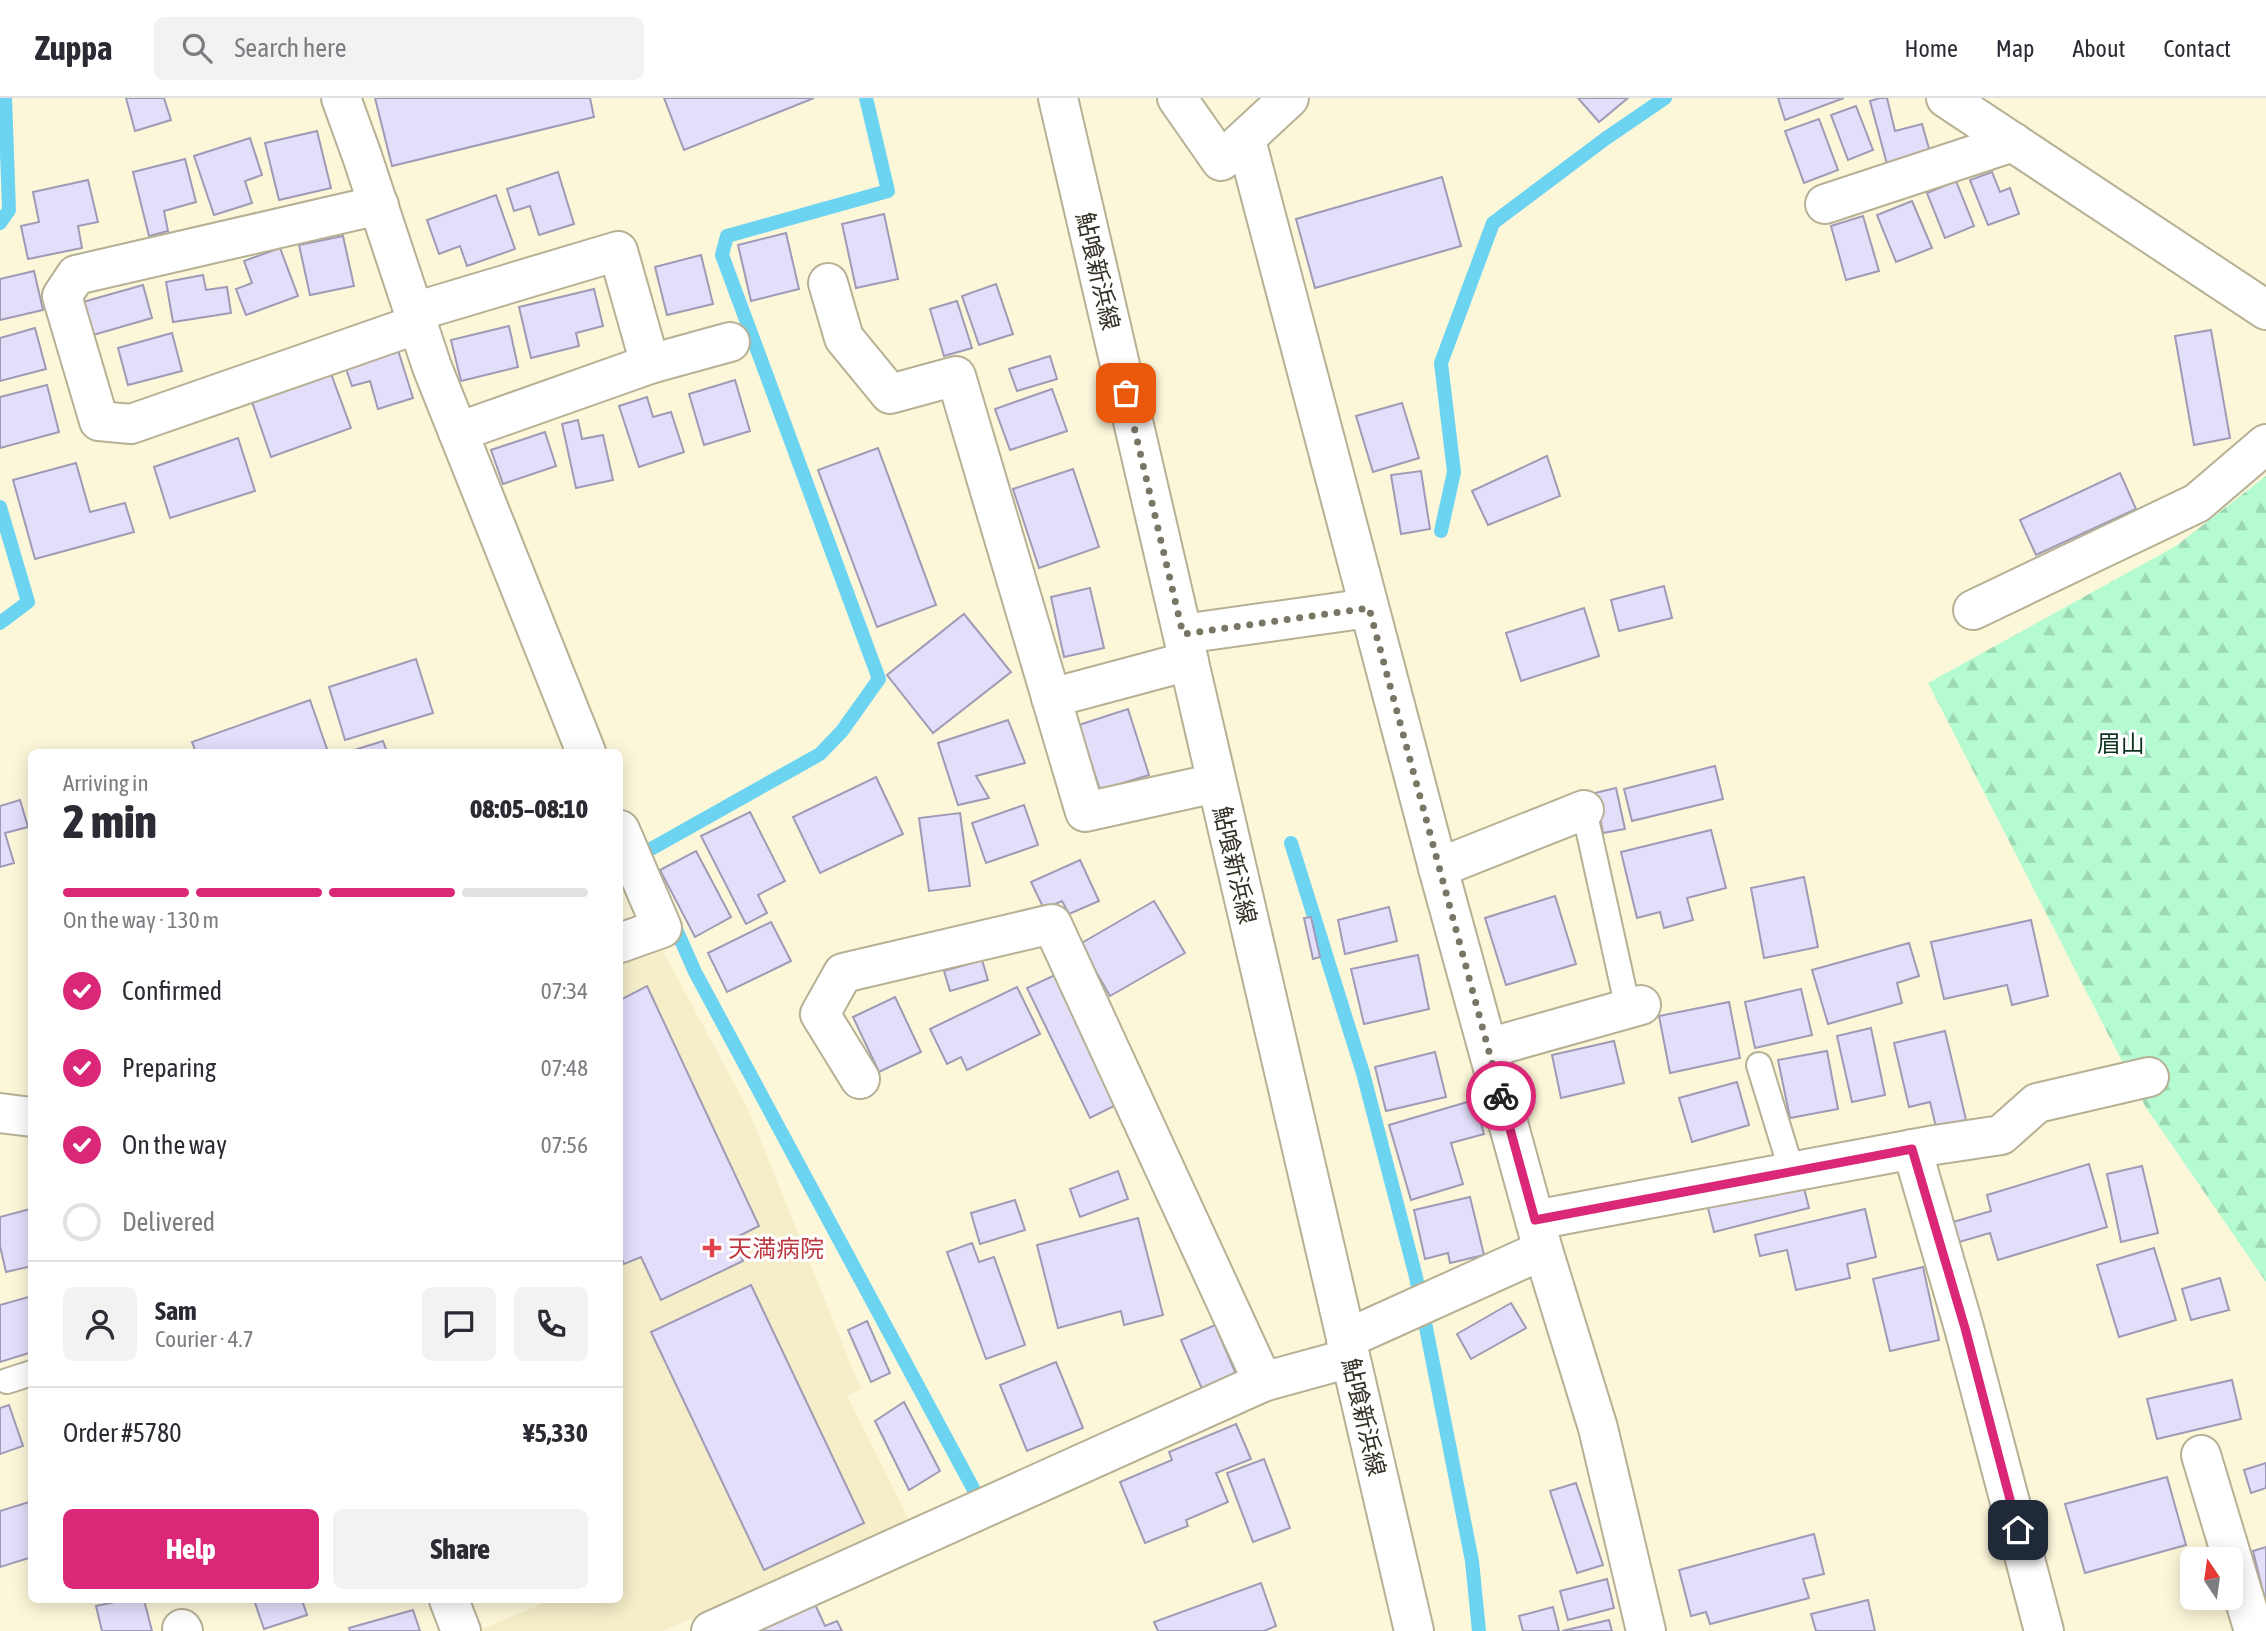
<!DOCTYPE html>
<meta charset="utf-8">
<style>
body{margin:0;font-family:"Asap Condensed","Noto Sans JP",sans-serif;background:#f2f2f3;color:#2b2b33;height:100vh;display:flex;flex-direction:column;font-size:26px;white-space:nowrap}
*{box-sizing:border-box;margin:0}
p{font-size:23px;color:#7c7c81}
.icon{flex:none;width:38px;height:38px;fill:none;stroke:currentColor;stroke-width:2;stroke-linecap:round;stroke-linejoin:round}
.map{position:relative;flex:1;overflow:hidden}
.side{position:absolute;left:28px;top:651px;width:595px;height:854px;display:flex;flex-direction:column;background:#fff;border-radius:10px;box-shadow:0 4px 18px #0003}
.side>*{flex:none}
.needle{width:46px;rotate:347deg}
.fabs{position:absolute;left:2180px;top:1449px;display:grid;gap:14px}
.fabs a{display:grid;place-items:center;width:63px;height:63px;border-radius:10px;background:#fff;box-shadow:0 4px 18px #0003;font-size:35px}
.pin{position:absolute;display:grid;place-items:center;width:60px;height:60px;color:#fff;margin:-30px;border-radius:14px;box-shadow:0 4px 10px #0006}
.courier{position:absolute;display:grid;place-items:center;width:70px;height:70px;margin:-35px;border:5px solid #db2777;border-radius:50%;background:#fff;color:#222;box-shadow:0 2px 9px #0007}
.headline em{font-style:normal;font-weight:800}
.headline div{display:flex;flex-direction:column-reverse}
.headline{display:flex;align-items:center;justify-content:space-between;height:119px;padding:0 35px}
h1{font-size:46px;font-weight:800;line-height:52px}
.bar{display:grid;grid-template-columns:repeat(4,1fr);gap:10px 7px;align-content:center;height:84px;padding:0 35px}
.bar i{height:9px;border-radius:5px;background:#e1e1e2}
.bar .selected{background:#db2777}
.bar p{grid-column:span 4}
.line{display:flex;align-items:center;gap:18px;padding:0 35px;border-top:2px solid #e1e1e2}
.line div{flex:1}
.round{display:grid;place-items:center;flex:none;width:74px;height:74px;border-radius:10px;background:#f2f2f3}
ol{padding:0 35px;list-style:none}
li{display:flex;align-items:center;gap:21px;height:77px}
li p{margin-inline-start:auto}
li .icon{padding:7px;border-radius:50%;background:#db2777;color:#fff;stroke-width:4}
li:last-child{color:#7c7c81}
li i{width:38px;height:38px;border:4px solid #e1e1e2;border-radius:50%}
.primary-button{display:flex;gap:14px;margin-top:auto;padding:14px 35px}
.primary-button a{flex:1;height:80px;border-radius:10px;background:#db2777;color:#fff;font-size:28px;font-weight:800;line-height:80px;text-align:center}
.primary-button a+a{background:#f2f2f3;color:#2b2b33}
header{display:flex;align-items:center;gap:42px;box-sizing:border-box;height:98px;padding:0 35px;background:#fff;border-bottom:2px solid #e1e1e2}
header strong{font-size:33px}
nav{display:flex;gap:38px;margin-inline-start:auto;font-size:24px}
.search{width:490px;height:63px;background:#f2f2f3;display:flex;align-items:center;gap:18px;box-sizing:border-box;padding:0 24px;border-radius:10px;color:#7c7c81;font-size:26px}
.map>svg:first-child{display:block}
</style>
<header>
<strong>Zuppa</strong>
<div class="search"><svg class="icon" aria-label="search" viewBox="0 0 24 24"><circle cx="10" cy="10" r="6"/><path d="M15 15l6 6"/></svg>Search here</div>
<nav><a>Home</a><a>Map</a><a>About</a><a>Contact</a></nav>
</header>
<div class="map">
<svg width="2266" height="1533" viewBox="0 0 2266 1533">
<defs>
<pattern id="forest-firs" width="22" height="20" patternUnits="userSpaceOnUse" patternTransform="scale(1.75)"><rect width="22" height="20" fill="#b5fbd2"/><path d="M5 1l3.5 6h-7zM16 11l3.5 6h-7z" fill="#9cd8b4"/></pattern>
</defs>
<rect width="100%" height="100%" fill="#fdf7da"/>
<!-- built -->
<polygon fill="#f5eec9" points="663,853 747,1009 861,1291 847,1298 911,1426 663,1533 477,1533 551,1502 620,1502 620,867"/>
<!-- forest -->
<polygon fill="url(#forest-firs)" points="2266,378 2266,1184 2145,1008 1928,585 2176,448"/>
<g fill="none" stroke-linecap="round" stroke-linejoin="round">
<!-- stream -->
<g stroke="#6cd4f1" stroke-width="14">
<polyline points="0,125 9,112 5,0"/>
<polyline points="0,409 28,504 0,525"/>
<polyline points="1441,433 1454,374 1441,265 1493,125 1605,41 1665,0"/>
<polyline points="1291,745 1363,975 1416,1179 1472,1463 1479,1533"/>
<polyline points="646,765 642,756 820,656 842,633 879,581 722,157 727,138 888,93 866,0"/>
<polyline points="672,822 695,874 974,1392"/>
</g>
</g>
<!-- building -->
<g fill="#e3defa" stroke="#9f9ab5" stroke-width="2">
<polygon points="126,0 164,0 171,22 135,33"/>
<polygon points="375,0 590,0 594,19 392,68"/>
<polygon points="664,0 814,0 684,52"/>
<polygon points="1578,0 1628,0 1599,24"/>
<polygon points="1778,0 1844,0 1785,22"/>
<polygon points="1880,0 1887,0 1895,33 1922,26 1930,54 1887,66 1870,3"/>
<polygon points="1856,8 1873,52 1848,62 1831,17"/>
<polygon points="1819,21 1838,72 1804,85 1785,33"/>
<polygon points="317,33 331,90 279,102 265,45"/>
<polygon points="250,40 262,77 245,83 252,105 214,117 194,58"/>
<polygon points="185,61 196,104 164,113 168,133 149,138 133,74"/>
<polygon points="558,74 574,126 539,137 530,108 514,113 507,91"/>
<polygon points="1992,74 2000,94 2010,90 2019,116 1988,127 1970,82"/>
<polygon points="1442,79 1461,148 1315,190 1296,121"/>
<polygon points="88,82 98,124 78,128 82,150 28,161 21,128 39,124 33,94"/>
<polygon points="1956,83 1974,128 1945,140 1927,95"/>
<polygon points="496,97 515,151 467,168 460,148 439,156 427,122"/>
<polygon points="1912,103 1932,150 1896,164 1877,117"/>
<polygon points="884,116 898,181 856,190 842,126"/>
<polygon points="1863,118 1879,173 1846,182 1831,128"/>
<polygon points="786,135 799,191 751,203 738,147"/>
<polygon points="343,138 354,188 310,197 299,147"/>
<polygon points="280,150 298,198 246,217 236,191 252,185 244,163"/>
<polygon points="701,157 713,206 667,217 655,169"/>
<polygon points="34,173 43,212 0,222 0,181"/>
<polygon points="203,177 206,192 227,189 231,215 173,224 166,184"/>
<polygon points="996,186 1013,236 979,247 962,198"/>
<polygon points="143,187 152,220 93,237 83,204"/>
<polygon points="594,191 603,228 576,235 579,248 531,260 519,209"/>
<polygon points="957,203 972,250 944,258 930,211"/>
<polygon points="509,228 518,269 461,283 451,242"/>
<polygon points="35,230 46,271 0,283 0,240"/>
<polygon points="2211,232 2230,340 2194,347 2175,238"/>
<polygon points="172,235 182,273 128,287 118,250"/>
<polygon points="398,252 413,300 378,311 370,283 352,288 345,268"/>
<polygon points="1050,258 1057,281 1017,293 1009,271"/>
<polygon points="330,273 351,330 271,359 251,301"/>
<polygon points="735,282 750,333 704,347 689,296"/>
<polygon points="47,287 59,334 0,350 0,299"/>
<polygon points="1052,291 1067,333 1010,352 995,311"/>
<polygon points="647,299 653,319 671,314 684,354 639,369 619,308"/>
<polygon points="1402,305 1419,360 1373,374 1356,318"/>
<polygon points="578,322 582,341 603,337 613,382 576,390 562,326"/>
<polygon points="545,334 556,368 503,386 491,352"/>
<polygon points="238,340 255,393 170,420 154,369"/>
<polygon points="878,350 936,507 877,529 818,372"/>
<polygon points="1547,358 1560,398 1488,427 1472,393"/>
<polygon points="76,365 90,414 125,405 134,434 35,461 13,382"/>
<polygon points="1073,371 1099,449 1039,470 1013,391"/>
<polygon points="1421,373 1430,431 1401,436 1391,377"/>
<polygon points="2120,375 2136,411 2036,457 2020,422"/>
<polygon points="1664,488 1672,520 1619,533 1611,502"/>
<polygon points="1090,490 1104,550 1064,559 1051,499"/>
<polygon points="1584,510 1599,558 1521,583 1506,535"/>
<polygon points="964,516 1011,574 933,635 887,577"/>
<polygon points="416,561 433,615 345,642 329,589"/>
<polygon points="310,602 328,654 196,654 192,644"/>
<polygon points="1128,611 1149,677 1100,692 1079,627"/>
<polygon points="1008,622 1025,665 976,678 989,700 958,707 938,645"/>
<polygon points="383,643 387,654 351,654 351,653"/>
<polygon points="1715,668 1723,701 1632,723 1624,691"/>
<polygon points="876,679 903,736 820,775 793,719"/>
<polygon points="1616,690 1625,731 1603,735 1595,695"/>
<polygon points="20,702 28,729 5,735 14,765 0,769 0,708"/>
<polygon points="1024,707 1038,747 986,765 972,725"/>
<polygon points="750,714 785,783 758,797 767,815 746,826 701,738"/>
<polygon points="960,715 970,788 929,793 919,720"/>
<polygon points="1711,732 1726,790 1687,800 1693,822 1664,830 1660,814 1637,820 1621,754"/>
<polygon points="696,753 731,819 695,839 660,772"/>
<polygon points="1080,762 1099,803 1069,816 1062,803 1044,811 1031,784"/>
<polygon points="1804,779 1818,849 1764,860 1751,790"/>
<polygon points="1555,798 1576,866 1506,887 1485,820"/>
<polygon points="1154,803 1185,855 1110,898 1080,846"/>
<polygon points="1389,809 1397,843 1345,856 1338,822"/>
<polygon points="1311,819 1320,859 1313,861 1304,820"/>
<polygon points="2031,822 2048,898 2012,907 2007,887 1944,901 1931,844"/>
<polygon points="771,824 791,863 727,894 708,855"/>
<polygon points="1909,845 1919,878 1897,885 1902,905 1828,926 1812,872"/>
<polygon points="1418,857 1429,911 1364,926 1351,871"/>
<polygon points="982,862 988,882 950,893 944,873"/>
<polygon points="1055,877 1118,1006 1090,1020 1027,890"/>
<polygon points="647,888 759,1128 733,1141 743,1163 661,1202 641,1159 624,1166 620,1157 620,902"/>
<polygon points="1017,889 1040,936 967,972 961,959 947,966 930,931"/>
<polygon points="1801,891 1812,937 1755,950 1745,904"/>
<polygon points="895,899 921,954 879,974 853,919"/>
<polygon points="1729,904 1740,960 1670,975 1659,918"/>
<polygon points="1871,930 1885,997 1852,1004 1837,938"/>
<polygon points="1945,933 1966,1022 1936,1029 1930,1004 1909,1009 1894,945"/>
<polygon points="1614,943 1624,985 1561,1000 1552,957"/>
<polygon points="1827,953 1838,1011 1790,1020 1778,962"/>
<polygon points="1435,954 1446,999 1386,1013 1375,969"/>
<polygon points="1737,984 1749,1027 1692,1044 1679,1000"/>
<polygon points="1474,1002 1484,1036 1451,1045 1463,1086 1411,1102 1389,1027"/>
<polygon points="2089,1066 2107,1129 1998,1162 1990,1135 1959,1144 1953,1124 1991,1113 1987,1097"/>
<polygon points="2142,1068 2158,1135 2121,1144 2107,1076"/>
<polygon points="1118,1073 1128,1101 1080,1119 1070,1091"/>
<polygon points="1802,1082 1809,1110 1714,1134 1707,1106"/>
<polygon points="1470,1099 1484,1157 1450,1165 1448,1155 1425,1161 1414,1112"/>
<polygon points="1015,1102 1025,1132 980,1146 971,1115"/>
<polygon points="30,1111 32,1168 6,1174 0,1148 0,1119"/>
<polygon points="1865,1111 1876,1159 1847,1166 1850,1180 1796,1192 1787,1152 1760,1158 1755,1137"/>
<polygon points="1138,1120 1163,1217 1124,1227 1121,1213 1058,1230 1037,1147"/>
<polygon points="972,1145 979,1164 994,1159 1025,1247 986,1261 947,1154"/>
<polygon points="2154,1150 2176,1222 2119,1239 2097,1167"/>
<polygon points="1923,1169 1939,1242 1890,1253 1873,1181"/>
<polygon points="2220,1180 2229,1212 2191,1222 2182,1191"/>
<polygon points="751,1187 864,1425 764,1472 651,1234"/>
<polygon points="32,1198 32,1254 0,1264 0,1207"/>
<polygon points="1511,1205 1526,1230 1471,1261 1457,1236"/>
<polygon points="867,1223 890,1275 871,1284 848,1232"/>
<polygon points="1215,1227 1236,1276 1202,1291 1181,1242"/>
<polygon points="1056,1264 1083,1330 1027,1353 1000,1287"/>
<polygon points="2232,1282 2241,1321 2157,1341 2147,1301"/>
<polygon points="904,1304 940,1373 909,1392 875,1323"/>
<polygon points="9,1307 23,1348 0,1356 0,1310"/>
<polygon points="1236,1326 1251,1361 1216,1375 1228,1404 1186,1422 1188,1428 1145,1445 1120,1384 1172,1362 1169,1354"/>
<polygon points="1264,1361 1290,1430 1253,1444 1227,1375"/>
<polygon points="2266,1365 2266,1390 2251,1395 2244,1372"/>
<polygon points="2167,1379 2186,1447 2085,1475 2065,1406"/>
<polygon points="1576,1385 1603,1467 1577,1475 1550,1393"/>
<polygon points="32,1403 32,1459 0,1469 0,1413"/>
<polygon points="1814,1436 1824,1476 1803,1481 1809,1500 1710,1526 1706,1514 1691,1518 1679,1472"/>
<polygon points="2266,1449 2266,1506 2253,1453"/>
<polygon points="1607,1481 1614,1510 1568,1522 1560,1493"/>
<polygon points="1261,1485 1276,1528 1264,1533 1158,1533 1154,1524"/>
<polygon points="124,1502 144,1502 152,1533 102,1533 96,1508"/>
<polygon points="254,1502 305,1502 302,1502 307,1517 264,1531"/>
<polygon points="1868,1502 1875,1533 1816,1533 1811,1516"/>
<polygon points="814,1504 825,1528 837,1523 842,1533 751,1533"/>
<polygon points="1553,1509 1559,1533 1523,1533 1519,1518"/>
<polygon points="413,1512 420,1533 350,1533 349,1530"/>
<polygon points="1609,1522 1612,1533 1562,1533"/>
</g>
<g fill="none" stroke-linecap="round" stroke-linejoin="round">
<defs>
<g id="service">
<polyline points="1584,712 1628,911"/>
<polyline points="1759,967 1792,1074"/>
<polyline points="7,1283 32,1275"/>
</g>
<g id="minor">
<polyline points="341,0 362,58 432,269 586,654"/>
<polyline points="1177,0 1221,63 1289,0"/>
<polyline points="1946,0 2266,212"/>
<polyline points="1246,42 1438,770 1543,1152 1598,1330 1646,1533"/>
<polyline points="1825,106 2013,44"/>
<polyline points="379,107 76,177 62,198 99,323 131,326 418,226"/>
<polyline points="828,185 844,240 890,296 956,278 1085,714 1216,685"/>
<polyline points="414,214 618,153 650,266 458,334"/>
<polyline points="650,266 730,244"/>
<polyline points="1973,512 2197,405 2266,346"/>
<polyline points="1183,536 1369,510"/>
<polyline points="1051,600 1189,563"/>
<polyline points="620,732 662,830 620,845"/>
<polyline points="1438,770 1584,712"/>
<polyline points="1488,950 1641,907"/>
<polyline points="860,981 820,916 843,875 1052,826 1263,1284 1350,1260"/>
<polyline points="0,1015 32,1019"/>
<polyline points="1912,1051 1964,1230 2044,1533"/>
<polyline points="1535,1122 1935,1047 2001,1037 2037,1005 2149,979"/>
<polyline points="1346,1241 1543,1152"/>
<polyline points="2201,1357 2254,1533"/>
<polyline points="449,1502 461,1533"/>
<polyline points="182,1531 183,1533"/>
<polyline points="711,1533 1263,1284"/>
</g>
<polyline id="secondary" points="1058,0 1414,1533"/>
</defs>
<!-- service casing -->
<use href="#service" stroke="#b6b195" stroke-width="28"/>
<!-- minor casing -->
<use href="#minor" stroke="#b6b195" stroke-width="42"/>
<!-- secondary casing -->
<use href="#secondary" stroke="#b6b195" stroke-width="42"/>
<!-- service -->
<use href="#service" stroke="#fff" stroke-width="24"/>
<!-- minor -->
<use href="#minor" stroke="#fff" stroke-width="38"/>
<!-- secondary -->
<use href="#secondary" stroke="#fff" stroke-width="38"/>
</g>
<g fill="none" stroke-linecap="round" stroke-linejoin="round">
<!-- done -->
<polyline stroke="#7a7665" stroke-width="7" stroke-dasharray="0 12.6" points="1126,295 1183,536 1369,510 1501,998"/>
<!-- route -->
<polyline stroke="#db2777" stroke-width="9" points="1501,998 1535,1122 1912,1051 1965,1230 2018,1432"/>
</g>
<!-- markers -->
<path fill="#e0444e" stroke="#fff" stroke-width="2.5" d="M708.5 1139.5h7v7h7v7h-7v7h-7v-7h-7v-7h7z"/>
<g text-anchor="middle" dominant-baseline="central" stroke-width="6" stroke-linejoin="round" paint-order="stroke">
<!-- street labels -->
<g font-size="24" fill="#343126" stroke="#fff">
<text transform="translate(1098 173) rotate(77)">鮎喰新浜線</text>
<text transform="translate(1235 767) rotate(77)">鮎喰新浜線</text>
<text transform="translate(1364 1319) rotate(77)">鮎喰新浜線</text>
</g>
<!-- park labels -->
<g font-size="24" fill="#0d3220" stroke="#fff">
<text x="2121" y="645">眉山</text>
</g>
<!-- health labels -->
<g font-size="24" fill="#be3a42" stroke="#fff" text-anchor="start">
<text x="728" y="1150">天満病院</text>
</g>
</g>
</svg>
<div class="fabs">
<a><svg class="needle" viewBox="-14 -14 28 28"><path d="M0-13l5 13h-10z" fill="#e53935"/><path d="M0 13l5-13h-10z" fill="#7c7c81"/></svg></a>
</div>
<div class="pin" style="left:1126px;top:295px;background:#ea580c"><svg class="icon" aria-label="bag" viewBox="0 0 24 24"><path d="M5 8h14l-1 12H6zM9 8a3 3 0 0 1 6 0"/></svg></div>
<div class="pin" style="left:2018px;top:1432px;background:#1f2937"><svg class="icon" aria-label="home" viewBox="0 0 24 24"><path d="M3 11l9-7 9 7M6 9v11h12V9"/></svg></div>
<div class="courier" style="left:1501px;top:998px"><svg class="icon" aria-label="bike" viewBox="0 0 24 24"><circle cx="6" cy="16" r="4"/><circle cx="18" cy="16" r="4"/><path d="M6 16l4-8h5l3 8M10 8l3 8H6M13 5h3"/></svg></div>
<section class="side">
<div class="headline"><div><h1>2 min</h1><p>Arriving in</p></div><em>08:05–08:10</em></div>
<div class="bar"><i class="selected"></i><i class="selected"></i><i class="selected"></i><i></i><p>On the way · 130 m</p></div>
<ol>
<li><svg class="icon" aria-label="check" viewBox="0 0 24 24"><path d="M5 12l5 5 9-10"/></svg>Confirmed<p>07:34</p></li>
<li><svg class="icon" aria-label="check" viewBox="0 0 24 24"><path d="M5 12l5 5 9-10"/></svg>Preparing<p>07:48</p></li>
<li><svg class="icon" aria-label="check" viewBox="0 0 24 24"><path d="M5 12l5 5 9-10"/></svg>On the way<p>07:56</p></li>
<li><i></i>Delivered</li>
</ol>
<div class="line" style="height:126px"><a class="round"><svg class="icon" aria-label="person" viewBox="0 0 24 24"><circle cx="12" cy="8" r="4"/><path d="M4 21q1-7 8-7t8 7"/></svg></a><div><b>Sam</b><p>Courier · 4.7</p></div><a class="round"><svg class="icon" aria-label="chat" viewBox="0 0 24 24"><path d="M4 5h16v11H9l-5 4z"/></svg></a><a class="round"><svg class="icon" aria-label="phone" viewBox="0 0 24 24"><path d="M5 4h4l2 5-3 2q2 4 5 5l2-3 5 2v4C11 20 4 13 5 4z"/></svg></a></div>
<div class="line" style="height:91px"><div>Order #5780</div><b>¥5,330</b></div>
<div class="primary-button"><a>Help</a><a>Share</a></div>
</section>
</div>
